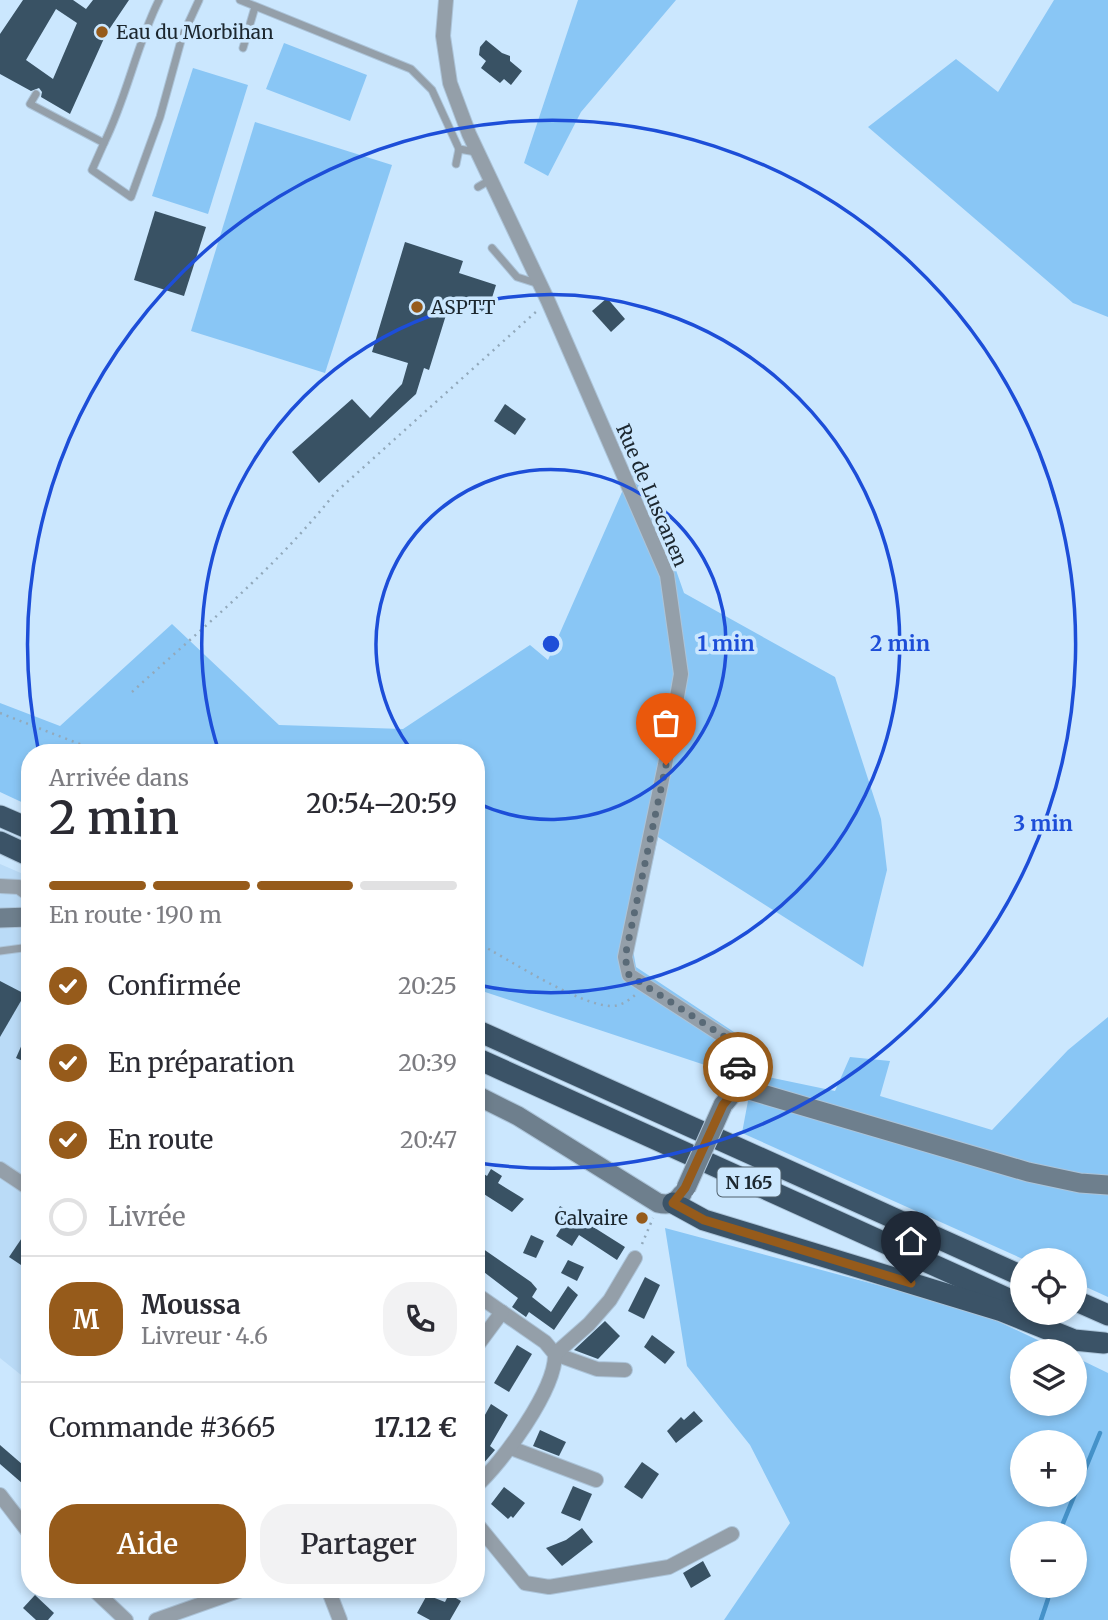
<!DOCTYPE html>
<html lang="fr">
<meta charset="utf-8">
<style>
body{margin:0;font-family:Merriweather,serif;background:#f2f2f3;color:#2b2b33;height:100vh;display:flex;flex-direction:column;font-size:26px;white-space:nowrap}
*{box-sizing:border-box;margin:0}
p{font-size:23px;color:#7c7c81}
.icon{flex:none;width:38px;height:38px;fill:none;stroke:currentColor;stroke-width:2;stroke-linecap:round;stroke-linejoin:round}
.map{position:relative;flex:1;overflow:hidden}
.drawer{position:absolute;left:21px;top:744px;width:464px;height:854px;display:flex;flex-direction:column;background:#fff;border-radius:28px;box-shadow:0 4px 10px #0003}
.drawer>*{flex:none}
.fabs{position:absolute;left:1010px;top:1248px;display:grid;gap:14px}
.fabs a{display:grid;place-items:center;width:77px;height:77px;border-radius:50%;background:#fff;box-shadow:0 4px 10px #0003;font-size:35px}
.pin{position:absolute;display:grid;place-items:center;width:60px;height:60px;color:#fff;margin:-72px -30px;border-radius:50% 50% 50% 0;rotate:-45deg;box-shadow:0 0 7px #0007}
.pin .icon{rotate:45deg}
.courier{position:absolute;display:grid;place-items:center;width:70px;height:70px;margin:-35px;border:5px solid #965b1b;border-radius:50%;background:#fff;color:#222;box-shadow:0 2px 9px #0007}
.head em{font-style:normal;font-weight:600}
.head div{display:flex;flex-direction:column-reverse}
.head{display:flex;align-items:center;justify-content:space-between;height:119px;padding:0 28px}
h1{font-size:46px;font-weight:600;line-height:52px}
.bar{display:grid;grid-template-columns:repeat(4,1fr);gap:10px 7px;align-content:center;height:84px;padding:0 28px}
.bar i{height:9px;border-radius:5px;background:#e1e1e2}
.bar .current{background:#965b1b}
.bar p{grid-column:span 4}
.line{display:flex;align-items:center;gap:18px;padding:0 28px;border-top:2px solid #e1e1e2}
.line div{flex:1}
.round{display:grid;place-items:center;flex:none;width:74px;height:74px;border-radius:28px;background:#f2f2f3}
ol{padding:0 28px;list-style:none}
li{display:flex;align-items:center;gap:21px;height:77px}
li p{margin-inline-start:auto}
li .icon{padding:7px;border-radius:50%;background:#965b1b;color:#fff;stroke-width:4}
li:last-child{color:#7c7c81}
li i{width:38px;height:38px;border:4px solid #e1e1e2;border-radius:50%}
.action{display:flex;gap:14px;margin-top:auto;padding:14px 28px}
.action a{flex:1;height:80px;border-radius:28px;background:#965b1b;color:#fff;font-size:28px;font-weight:600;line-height:80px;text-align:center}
.action a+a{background:#f2f2f3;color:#2b2b33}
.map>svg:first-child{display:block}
</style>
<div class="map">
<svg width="1108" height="1620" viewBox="0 0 1108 1620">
<rect width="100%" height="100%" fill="#cbe7fe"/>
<!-- built -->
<polygon fill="#badbf7" points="0,864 30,877 30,1382 0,1358"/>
<!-- green -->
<g fill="#89c6f5" fill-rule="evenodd">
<polygon points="578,0 676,0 581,112 548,176 524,163"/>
<polygon points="1054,0 1108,0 1108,317 1073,303 868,127 956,59 998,92"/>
<polygon points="284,43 367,75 350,121 266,89"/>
<polygon points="193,68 248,85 208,214 152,196"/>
<polygon points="255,122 392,165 325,373 191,331"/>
<polygon points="633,467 656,513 684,593 835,677 881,819 887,870 863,967 658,837 633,950 636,967 743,1038 753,1074 835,1091 850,1057 890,1061 880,1096 992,1130 1068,1050 1108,1017 1108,1297 1075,1282 1074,1260 1025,1260 742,1133 753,1074 726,1072 476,989 476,752 30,752 30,806 0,792 0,703 60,726 172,624 279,725 403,729 530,645 548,660"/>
<path d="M665,1228L978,1312L1061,1351H1022V1404H1074L1075,1357L1108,1373V1620H724L790,1523L750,1445L687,1366ZM1022,1442H1074V1494H1022ZM1022,1533H1074V1586H1022Z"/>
</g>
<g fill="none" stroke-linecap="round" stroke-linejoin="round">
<!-- stream -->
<g stroke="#4592c9" stroke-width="4.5">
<polyline points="1059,1533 1100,1433"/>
<polyline points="1041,1620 1048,1599 1048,1586"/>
</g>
</g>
<!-- building -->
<g fill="#395264" fill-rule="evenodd">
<path d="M23,0H73L86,9L93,0H129L106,34L70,114L41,97L42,92L39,88L31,91L0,74V34ZM56,9L77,23L53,79L26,60Z"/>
<polygon points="486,40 502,53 510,56 510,61 522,71 511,85 504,79 500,83 481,68 486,61 479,55 480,47"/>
<polygon points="155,211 206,227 184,296 134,280"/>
<polygon points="405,242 463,261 459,273 496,285 487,314 450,302 429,370 424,368 416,394 319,483 292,452 352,399 370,418 402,384 408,363 372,352"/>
<polygon points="607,298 625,319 611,332 592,311"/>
<polygon points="505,404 526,419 515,435 494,421"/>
<polygon points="0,981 25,994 0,1037"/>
<polygon points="30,1026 30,1064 16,1058"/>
<polygon points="491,1169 502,1176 498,1183 524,1199 512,1212 476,1189 476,1179 481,1172 487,1176"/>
<polygon points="560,1206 625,1247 617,1260 579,1235 572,1246 556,1236 563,1225 553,1218"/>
<polygon points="30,1226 30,1271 9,1257"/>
<polygon points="531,1235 544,1241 536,1258 523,1253"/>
<polygon points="476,1244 531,1282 537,1289 532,1297 551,1312 568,1286 578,1295 554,1330 529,1312 526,1317 512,1307 518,1298 476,1266"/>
<polygon points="568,1260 584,1267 577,1281 561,1273"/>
<polygon points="645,1277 660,1285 644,1319 628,1311"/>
<polygon points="605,1321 620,1336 598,1359 574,1350"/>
<polygon points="652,1335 675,1352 665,1364 644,1347"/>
<polygon points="517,1345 532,1354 509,1392 494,1383"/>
<polygon points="491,1404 508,1415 490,1446 495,1450 476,1472 476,1431"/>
<polygon points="694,1411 703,1421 676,1443 667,1431 681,1417 684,1420"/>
<polygon points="540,1430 566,1442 559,1456 533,1446"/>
<polygon points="0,1445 30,1471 30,1490 0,1464"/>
<polygon points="642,1462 659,1474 642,1499 624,1487"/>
<polygon points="573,1486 592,1494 580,1521 561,1513"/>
<polygon points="504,1487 525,1503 513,1518 511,1516 508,1519 491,1504"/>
<polygon points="582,1528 593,1542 562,1566 546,1548 566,1540"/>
<polygon points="703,1561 711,1576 691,1588 683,1573"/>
<polygon points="449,1594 461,1601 450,1620 430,1620 417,1613 427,1595 445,1602"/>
<polygon points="35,1595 54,1613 48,1620 36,1620 23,1608"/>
</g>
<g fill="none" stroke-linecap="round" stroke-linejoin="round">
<defs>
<g id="lane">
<polyline points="240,0 411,69 432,90 459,149 476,152"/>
<polyline points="243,48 255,7"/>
<path d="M36,94L30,104L104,143C127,97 136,46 159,0"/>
<polyline points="104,143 92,170 131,197 160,117 182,37 199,0"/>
<polyline points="456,164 459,149"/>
<polyline points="478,187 490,180"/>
<polyline points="492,248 517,277 539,284"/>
<polyline points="0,951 30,947"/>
</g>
<g id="street">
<polyline points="446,0 443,36 450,83 469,134 548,301 667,575 681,674 665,765 625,957 629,975 731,1041 737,1051 737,1088"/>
<polyline points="0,886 19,887 30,895"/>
<polyline points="0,1169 30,1189"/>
<polyline points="476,1294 545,1342 555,1354 597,1369 625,1370"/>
<polyline points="476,1347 502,1312"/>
<polyline points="511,1448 596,1480"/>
<path d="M476,1486C502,1463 556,1389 555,1354L589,1324L610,1300L635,1258"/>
<polyline points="0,1495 30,1534"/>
<polyline points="476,1523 525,1583 549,1587 669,1567 732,1534"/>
<polyline points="93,1589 126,1620"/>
<polyline points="328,1589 340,1620"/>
<polyline points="156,1620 244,1589"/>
</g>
<g id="secondary">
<polyline points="0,918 30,917"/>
<path d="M476,1095L518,1116L658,1203C670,1206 675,1203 682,1194"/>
<polyline points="723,1105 737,1088 749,1090 1028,1172 1080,1183 1108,1185"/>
</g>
<g id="highway">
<polyline points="0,816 30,829"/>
<polyline points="0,842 30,856"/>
<polyline points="476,1030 1022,1276"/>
<polyline points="476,1058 1022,1305"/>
<polyline points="673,1203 704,1220 1002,1311 1074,1340 1104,1343"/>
<polyline points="1074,1300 1108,1315"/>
</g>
</defs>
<!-- lane casing -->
<use href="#lane" stroke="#acc4d9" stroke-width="9"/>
<!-- street casing -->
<use href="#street" stroke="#acc4d9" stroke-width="16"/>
<!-- secondary casing -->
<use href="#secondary" stroke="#acc4d9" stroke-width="21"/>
<!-- highway casing -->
<use href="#highway" stroke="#acc4d9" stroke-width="23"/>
<!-- path -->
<g stroke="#92a9bb" stroke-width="2.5" stroke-dasharray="2 5" stroke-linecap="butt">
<path d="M132,692C202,628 276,568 335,493L538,310"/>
<polyline points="0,713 100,752"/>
<path d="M476,942C508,959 578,1005 611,1006C621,1006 628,1001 635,995"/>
<polyline points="642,1244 653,1218"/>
</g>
<!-- lane -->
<use href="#lane" stroke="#949fa9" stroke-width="7"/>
<!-- street -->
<use href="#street" stroke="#949fa9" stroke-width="14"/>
<!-- secondary -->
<use href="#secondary" stroke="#6e7f8d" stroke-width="19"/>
<!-- highway -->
<use href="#highway" stroke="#3b5367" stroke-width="21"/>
<defs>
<polyline id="secondary-bridge" points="686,1188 723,1105"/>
</defs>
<!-- secondary-bridge casing -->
<use href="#secondary-bridge" stroke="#acc4d9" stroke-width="21" stroke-linecap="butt"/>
<!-- secondary-bridge -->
<use href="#secondary-bridge" stroke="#6e7f8d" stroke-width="19"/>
</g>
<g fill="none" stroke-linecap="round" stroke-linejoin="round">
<!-- done -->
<polyline stroke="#596a77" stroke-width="7" stroke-dasharray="0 12.6" points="666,765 625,957 629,975 731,1041 737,1051 738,1067"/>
<!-- route -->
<polyline stroke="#965b1b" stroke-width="9" points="738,1067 737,1088 723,1105 685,1188 673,1203 704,1220 911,1283"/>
</g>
<!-- distance rings -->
<g fill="none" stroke="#1d4ed8" stroke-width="3.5">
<path d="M413 752A175 175 0 1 1 477 803"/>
<path d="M219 752A349 349 0 1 1 478 985"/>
<path d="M38 748A524 524 0 1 1 478 1163"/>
</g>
<!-- markers -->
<g fill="#965b1b" stroke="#cbe7fe" stroke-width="2.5">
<circle cx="102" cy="32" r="7"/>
<circle cx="417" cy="307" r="7"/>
<circle cx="642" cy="1218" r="7"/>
</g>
<g text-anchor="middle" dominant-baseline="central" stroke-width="7" stroke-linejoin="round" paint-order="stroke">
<!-- shield labels -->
<rect fill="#cbe7fe" stroke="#50616d" stroke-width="2" x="717.5" y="1167.5" width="63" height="29" rx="5"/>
<g font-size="18" font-weight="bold" fill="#1c272f">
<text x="749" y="1182">N 165</text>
</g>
<!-- poi labels -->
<g font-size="19" fill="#1c272f" stroke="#cbe7fe" text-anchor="start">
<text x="116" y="32">Eau du Morbihan</text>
<text x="431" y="307">ASPTT</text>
<text x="628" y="1218" text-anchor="end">Calvaire</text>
</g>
<!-- street labels -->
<g font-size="19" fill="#1c272f" stroke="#cbe7fe">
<text transform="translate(652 495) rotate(67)">Rue de Luscanen</text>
</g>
</g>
<circle cx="551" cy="644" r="10" fill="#1d4ed8" stroke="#cbe7fe" stroke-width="3.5"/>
<g font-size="21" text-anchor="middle" font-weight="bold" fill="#1d4ed8" stroke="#cbe7fe" stroke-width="7" stroke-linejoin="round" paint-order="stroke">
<text x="726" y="651">1 min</text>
<text x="900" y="651">2 min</text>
<text x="1043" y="831">3 min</text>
</g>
</svg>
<div class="fabs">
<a><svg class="icon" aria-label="locate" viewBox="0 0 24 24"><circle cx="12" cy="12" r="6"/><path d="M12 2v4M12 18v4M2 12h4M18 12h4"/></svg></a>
<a><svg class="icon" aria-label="layers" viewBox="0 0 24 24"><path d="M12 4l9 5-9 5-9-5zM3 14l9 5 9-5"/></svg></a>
<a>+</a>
<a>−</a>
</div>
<div class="pin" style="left:666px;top:765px;background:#ea580c"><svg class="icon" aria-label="bag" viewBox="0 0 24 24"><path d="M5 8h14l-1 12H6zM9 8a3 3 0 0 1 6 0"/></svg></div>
<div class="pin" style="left:911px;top:1283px;background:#1f2937"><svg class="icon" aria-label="home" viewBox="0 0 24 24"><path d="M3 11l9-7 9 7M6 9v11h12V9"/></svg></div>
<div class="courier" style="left:738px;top:1067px"><svg class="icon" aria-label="car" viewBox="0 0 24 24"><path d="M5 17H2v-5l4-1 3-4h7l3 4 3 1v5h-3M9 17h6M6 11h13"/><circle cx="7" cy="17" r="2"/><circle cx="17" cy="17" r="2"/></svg></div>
<section class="drawer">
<div class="head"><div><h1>2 min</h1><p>Arrivée dans</p></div><em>20:54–20:59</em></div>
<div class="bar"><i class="current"></i><i class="current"></i><i class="current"></i><i></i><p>En route · 190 m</p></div>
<ol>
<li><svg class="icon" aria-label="check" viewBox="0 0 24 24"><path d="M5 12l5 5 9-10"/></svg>Confirmée<p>20:25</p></li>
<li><svg class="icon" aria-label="check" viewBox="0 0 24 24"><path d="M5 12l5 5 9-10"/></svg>En préparation<p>20:39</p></li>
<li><svg class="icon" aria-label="check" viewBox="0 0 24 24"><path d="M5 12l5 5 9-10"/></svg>En route<p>20:47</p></li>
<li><i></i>Livrée</li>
</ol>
<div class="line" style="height:126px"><b class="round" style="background:#965b1b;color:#fff">M</b><div><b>Moussa</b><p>Livreur · 4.6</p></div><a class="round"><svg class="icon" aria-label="phone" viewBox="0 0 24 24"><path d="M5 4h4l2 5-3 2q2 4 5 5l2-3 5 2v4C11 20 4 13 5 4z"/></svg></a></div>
<div class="line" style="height:91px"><div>Commande #3665</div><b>17.12 €</b></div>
<div class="action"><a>Aide</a><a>Partager</a></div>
</section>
</div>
